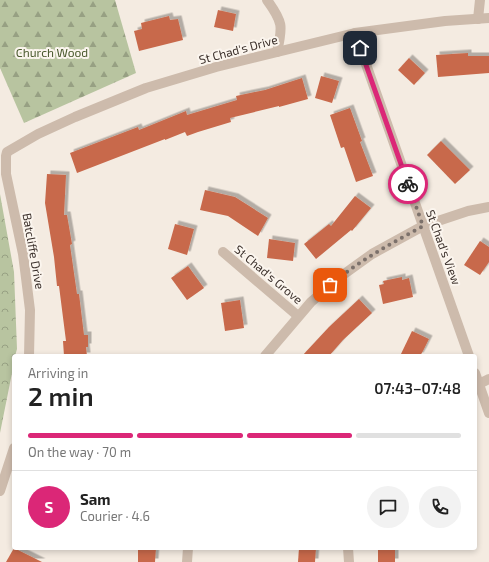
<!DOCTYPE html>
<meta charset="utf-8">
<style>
body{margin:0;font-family:"Exo 2",sans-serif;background:#f2f2f2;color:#222;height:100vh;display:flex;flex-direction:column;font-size:15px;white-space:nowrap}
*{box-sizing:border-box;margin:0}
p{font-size:13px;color:#767676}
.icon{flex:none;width:22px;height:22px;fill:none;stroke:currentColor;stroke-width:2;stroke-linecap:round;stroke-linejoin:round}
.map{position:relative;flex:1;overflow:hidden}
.details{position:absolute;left:12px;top:354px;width:465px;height:196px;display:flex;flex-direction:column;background:#fff;border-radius:4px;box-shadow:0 2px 6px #0003}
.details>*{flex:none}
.pin{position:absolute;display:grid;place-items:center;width:34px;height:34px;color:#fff;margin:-17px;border-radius:8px;box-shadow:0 2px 6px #0006}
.courier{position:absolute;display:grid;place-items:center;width:40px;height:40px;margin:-20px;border:3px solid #db2777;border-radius:50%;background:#fff;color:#222;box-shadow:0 1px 5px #0007}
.head em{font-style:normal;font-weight:600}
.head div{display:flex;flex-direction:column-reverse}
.head{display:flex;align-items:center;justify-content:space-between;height:68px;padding:0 16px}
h1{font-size:26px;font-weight:600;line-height:30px}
.bar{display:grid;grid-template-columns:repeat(4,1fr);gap:6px 4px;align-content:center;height:48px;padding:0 16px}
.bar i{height:5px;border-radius:3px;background:#e0e0e0}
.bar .on{background:#db2777}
.bar p{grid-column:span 4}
.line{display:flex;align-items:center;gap:10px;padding:0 16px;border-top:1px solid #e0e0e0}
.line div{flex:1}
.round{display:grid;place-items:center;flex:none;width:42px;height:42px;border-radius:21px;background:#f2f2f2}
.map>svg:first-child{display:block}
</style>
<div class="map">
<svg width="489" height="562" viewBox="0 0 489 562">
<defs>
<pattern id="forest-firs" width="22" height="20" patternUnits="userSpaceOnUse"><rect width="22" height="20" fill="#b8c4a0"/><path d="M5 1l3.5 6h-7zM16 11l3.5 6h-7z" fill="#97a083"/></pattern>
<pattern id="park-crowns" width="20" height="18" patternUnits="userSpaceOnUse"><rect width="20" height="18" fill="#b8c4a0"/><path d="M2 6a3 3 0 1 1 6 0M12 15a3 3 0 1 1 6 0" fill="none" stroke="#97a083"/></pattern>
<filter id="shadow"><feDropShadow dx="3.5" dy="-3.5" stdDeviation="0" flood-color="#0004"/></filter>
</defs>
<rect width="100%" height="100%" fill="#f4ebe1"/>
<!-- forest -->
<polygon fill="url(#forest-firs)" points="0,0 115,0 136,73 24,123 0,68"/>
<!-- park -->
<polygon fill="url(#park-crowns)" points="0,194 14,272 17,349 15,356 14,356 14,363 0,433"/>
<!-- building -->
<g fill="#c8694b" filter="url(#shadow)">
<polygon points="218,10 236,14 233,31 214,27"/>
<polygon points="169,16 170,20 178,19 183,40 139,51 134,31 142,29 141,23"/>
<polygon points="468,53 468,56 489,56 489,73 438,77 436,55"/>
<polygon points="409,58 425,73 414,85 398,70"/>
<polygon points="321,76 339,81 332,103 315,98"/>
<polygon points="302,78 308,99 279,107 279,106 230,118 231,122 198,132 187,136 185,132 165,140 165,139 77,173 70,153 138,127 139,130 186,111 187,115 237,100 236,96 265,90"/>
<polygon points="350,108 362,141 360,142 373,176 356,182 344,147 341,148 330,115"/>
<polygon points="441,141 470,170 455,184 427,155"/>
<polygon points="47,174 66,175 64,215 67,215 72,244 70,245 77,294 79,294 84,335 88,335 88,347 86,347 87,356 64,356 63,341 66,341 59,286 57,286 54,257 45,203"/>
<polygon points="205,190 235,197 268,218 258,236 228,216 200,210"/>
<polygon points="355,196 371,208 352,231 351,230 316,259 304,244 329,224 331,226"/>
<polygon points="175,224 194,229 187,255 168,249"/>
<polygon points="269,239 295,243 293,261 267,258"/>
<polygon points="480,241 489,247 489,262 480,275 464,265"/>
<polygon points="188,266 204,288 187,300 171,278"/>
<polygon points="402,277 402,280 409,278 413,297 383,304 379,285 384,284 383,281"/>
<polygon points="359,299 372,313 343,340 329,356 302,356 329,327"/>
<polygon points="240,300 244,328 225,331 221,303"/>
<polygon points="412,331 429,339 423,351 420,356 400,356"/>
<polygon points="14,548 42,562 6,562"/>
<polygon points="138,548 156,548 155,562 138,562"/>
<polygon points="299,548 316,548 315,562 298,562"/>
<rect x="378" y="550" width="17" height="12"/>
</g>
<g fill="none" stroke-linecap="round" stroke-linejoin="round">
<!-- minor -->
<g stroke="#cdbbac" stroke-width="10">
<path d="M267,0C283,22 283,26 277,52"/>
<polyline points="478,19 480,0"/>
<polyline points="355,33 469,356"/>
<polyline points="223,252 298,316"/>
<polyline points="29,356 30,310 23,254 6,174 6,156 7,152 38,134 75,117 146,88 216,67 355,33 445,21 489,18"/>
<polyline points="265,356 311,302 340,277 372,254 423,226 468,211 489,207"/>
<polyline points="475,373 489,413"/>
<polyline points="475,386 489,379"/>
<polyline points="0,491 14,448"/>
<polyline points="348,548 349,562"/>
<polyline points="187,562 188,548"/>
</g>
</g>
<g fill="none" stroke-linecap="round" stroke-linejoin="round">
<!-- done -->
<path stroke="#7c716b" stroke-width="4" stroke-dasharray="0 7.2" d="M330,285C359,261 390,244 423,226L408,184"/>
<!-- route -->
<polyline stroke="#db2777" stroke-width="5" points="360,48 408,184"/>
</g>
<g text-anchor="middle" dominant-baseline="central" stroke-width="4" stroke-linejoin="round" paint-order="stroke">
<!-- street labels -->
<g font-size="12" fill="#3b302b" stroke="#fbf5ee">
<text transform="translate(238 49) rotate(-15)">St Chad's Drive</text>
<text transform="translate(444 247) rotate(70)">St Chad's View</text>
<text transform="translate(34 251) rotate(80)">Batcliffe Drive</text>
<text transform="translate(269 274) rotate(40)">St Chad's Grove</text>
</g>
<!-- park labels -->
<g font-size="12" fill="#4a5a2e" stroke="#fbf5ee">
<text x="52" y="52">Church Wood</text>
</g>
</g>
</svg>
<div class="pin" style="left:330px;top:285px;background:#ea580c"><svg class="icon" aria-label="bag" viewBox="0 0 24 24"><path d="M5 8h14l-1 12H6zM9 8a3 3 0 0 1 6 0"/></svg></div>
<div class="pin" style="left:360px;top:48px;background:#1f2937"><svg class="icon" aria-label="home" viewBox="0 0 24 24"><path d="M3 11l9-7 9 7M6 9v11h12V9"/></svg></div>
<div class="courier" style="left:408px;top:184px"><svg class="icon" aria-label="bike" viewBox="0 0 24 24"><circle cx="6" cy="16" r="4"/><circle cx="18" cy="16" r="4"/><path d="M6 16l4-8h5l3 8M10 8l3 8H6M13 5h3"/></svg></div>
<section class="details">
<div class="head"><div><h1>2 min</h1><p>Arriving in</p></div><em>07:43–07:48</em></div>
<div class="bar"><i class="on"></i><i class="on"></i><i class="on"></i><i></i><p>On the way · 70 m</p></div>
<div class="line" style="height:72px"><b class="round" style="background:#db2777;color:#fff">S</b><div><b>Sam</b><p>Courier · 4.6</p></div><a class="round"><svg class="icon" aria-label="chat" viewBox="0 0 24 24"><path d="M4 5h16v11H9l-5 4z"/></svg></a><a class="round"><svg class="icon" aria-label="phone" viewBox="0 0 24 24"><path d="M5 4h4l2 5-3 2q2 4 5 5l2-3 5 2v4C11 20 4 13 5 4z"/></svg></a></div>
</section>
</div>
